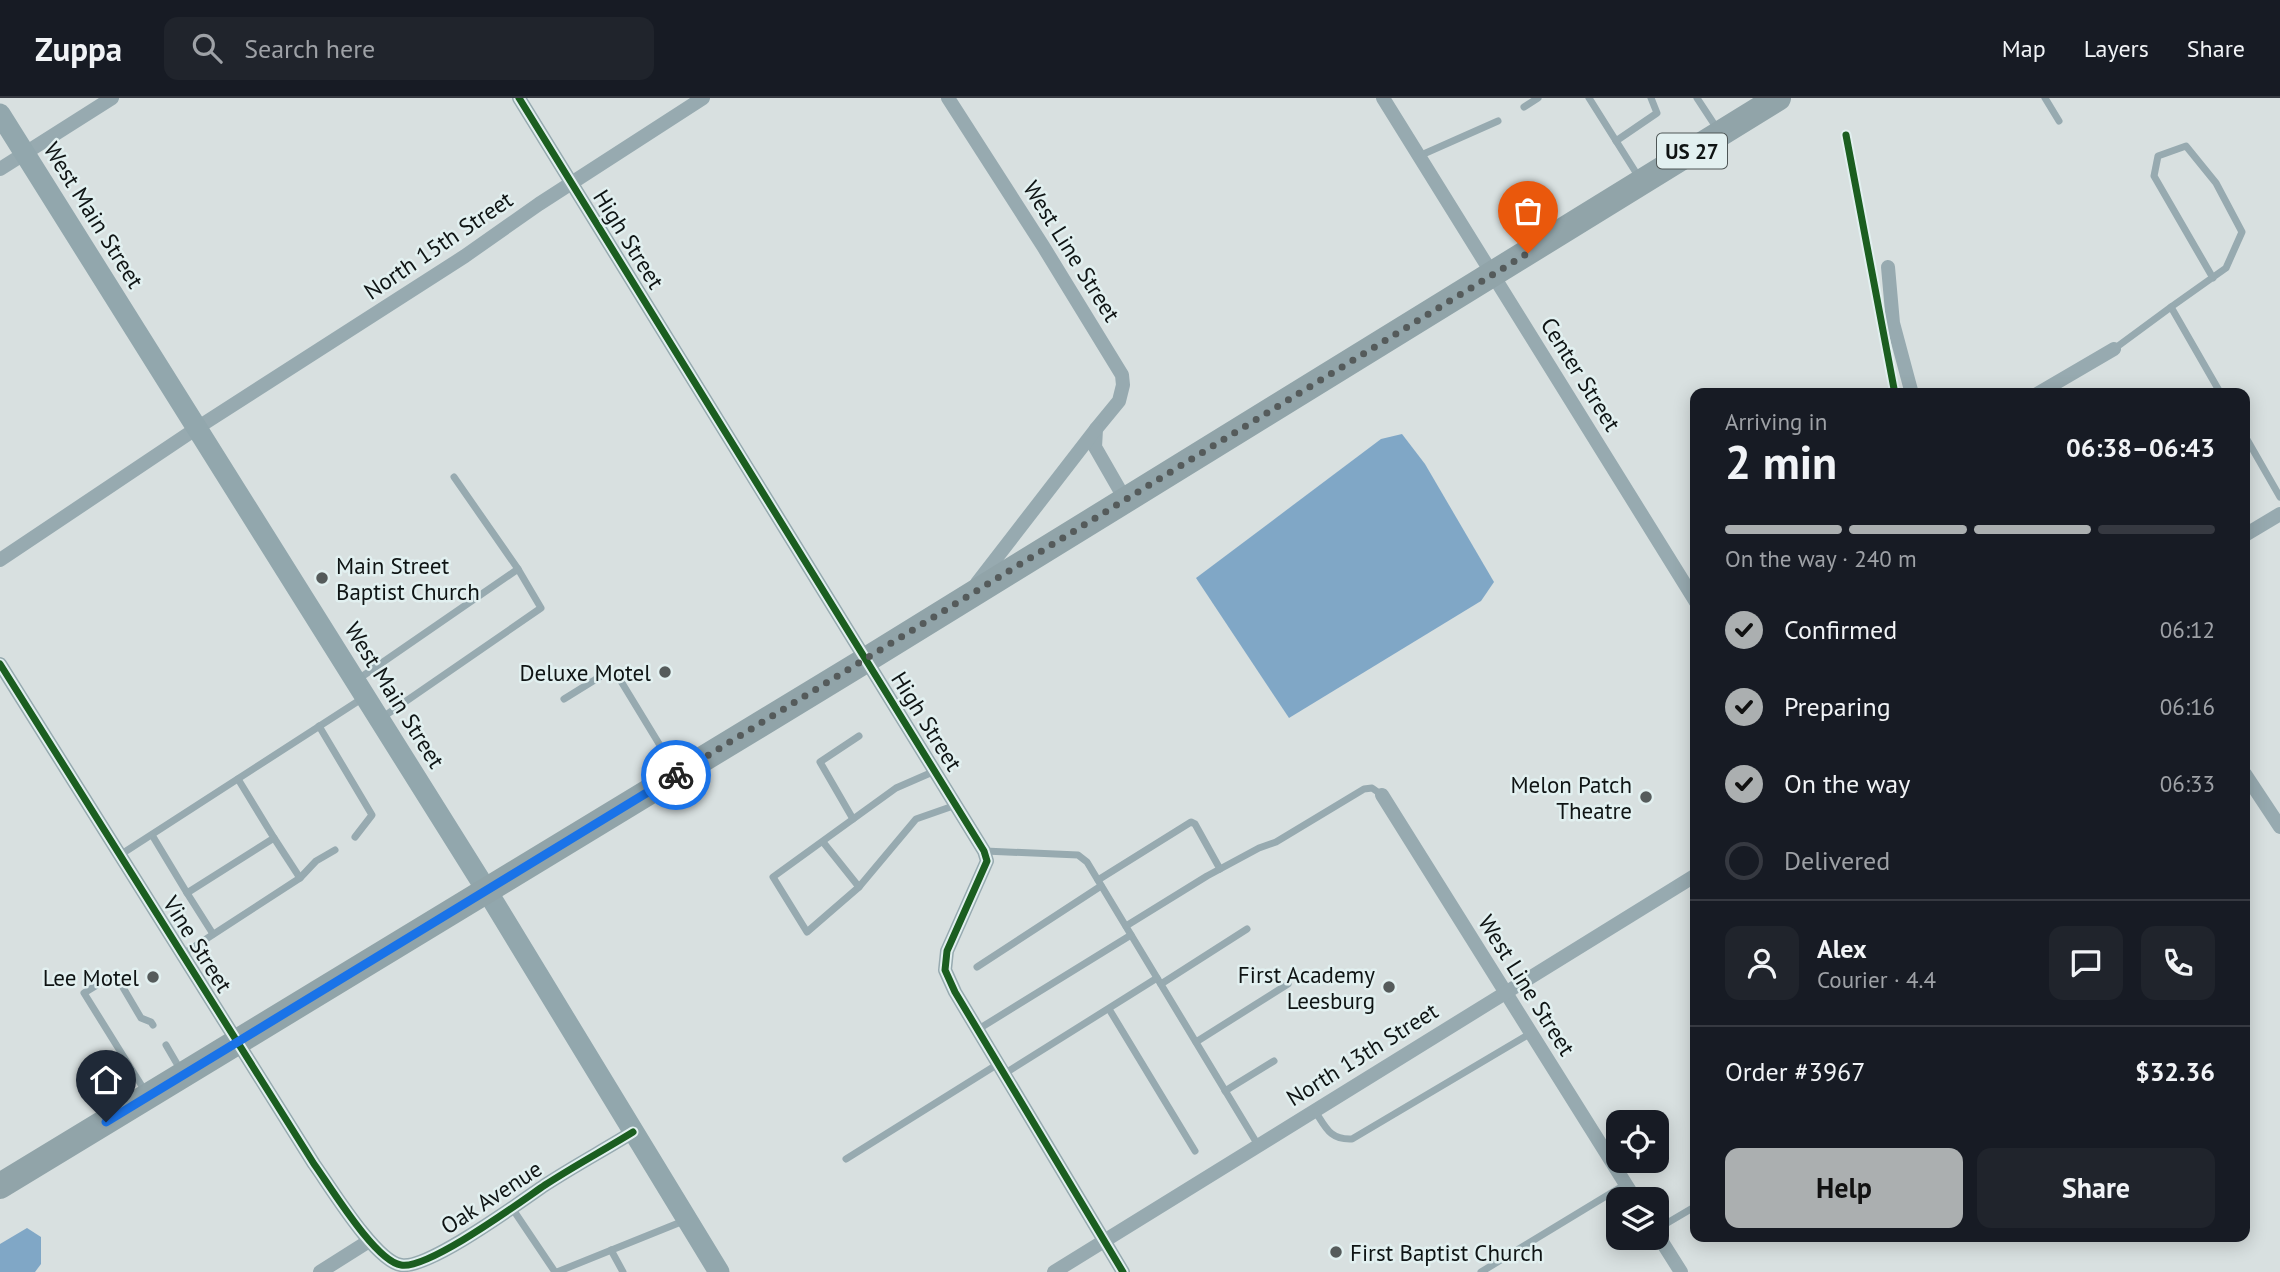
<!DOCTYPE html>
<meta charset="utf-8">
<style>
body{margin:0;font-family:"PT Sans",sans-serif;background:#20242c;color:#f1f3f6;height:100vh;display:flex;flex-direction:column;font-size:26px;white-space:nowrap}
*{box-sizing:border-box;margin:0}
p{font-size:23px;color:#9ea1a6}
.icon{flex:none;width:38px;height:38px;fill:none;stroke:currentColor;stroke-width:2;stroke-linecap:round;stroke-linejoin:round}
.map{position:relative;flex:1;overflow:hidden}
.side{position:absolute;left:1690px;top:290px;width:560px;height:854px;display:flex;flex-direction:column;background:#171b24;border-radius:14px;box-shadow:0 4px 18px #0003}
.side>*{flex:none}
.buttons{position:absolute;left:1606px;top:1012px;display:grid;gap:14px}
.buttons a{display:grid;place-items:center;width:63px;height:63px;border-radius:14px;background:#171b24;box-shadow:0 4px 18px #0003;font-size:35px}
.pin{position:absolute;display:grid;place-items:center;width:60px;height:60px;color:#fff;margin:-72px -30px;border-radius:50% 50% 50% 0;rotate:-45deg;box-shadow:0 0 7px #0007}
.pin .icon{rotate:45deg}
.courier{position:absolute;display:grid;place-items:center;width:70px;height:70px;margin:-35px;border:5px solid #1a73e8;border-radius:50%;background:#fff;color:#222;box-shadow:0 2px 9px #0007}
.headline em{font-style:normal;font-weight:800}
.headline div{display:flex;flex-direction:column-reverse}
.headline{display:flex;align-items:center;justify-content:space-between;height:119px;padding:0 35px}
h1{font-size:46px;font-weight:800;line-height:52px}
.bar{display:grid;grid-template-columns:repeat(4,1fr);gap:10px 7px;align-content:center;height:84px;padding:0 35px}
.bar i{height:9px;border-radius:5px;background:#363941}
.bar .selected{background:#abafb0}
.bar p{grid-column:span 4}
.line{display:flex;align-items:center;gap:18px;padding:0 35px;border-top:2px solid #363941}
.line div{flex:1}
.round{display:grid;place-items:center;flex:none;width:74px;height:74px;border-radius:14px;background:#20242c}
ol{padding:0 35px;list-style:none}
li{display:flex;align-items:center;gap:21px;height:77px}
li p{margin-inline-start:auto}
li .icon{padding:7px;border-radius:50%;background:#abafb0;color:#111;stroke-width:4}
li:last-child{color:#9ea1a6}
li i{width:38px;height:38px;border:4px solid #363941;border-radius:50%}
.action{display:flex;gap:14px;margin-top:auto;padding:14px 35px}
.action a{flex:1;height:80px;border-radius:14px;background:#abafb0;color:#111;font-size:28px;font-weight:800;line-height:80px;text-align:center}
.action a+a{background:#20242c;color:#f1f3f6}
header{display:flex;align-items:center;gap:42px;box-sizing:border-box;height:98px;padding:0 35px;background:#171b24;border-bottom:2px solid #363941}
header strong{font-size:33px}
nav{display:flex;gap:38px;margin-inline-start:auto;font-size:24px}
.search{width:490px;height:63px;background:#20242c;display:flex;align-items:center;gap:18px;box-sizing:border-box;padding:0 24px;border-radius:14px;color:#9ea1a6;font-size:26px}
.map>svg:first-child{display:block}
</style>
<header>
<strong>Zuppa</strong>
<div class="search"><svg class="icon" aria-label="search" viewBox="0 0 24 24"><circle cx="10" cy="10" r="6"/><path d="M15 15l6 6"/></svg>Search here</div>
<nav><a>Map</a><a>Layers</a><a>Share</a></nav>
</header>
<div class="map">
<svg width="2280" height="1174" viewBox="0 0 2280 1174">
<rect width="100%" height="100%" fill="#d8e0e0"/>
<!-- water -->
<g fill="#80a7c6">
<polygon points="1402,336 1425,366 1494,484 1481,503 1289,620 1196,480 1381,341"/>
<polygon points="27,1130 41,1139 41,1166 35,1174 0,1174 0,1146"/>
</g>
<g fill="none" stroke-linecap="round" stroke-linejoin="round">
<!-- lane -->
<g stroke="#97aab0" stroke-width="7">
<polyline points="1589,0 1640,81"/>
<polyline points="1697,0 1718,32"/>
<polyline points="2045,0 2059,23"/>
<polyline points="1524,9 1538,0"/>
<polyline points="1616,43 1657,15 1651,0"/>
<polyline points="1419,58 1498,23"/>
<polyline points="2213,180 2154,78 2158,58 2186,48 2216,85 2242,134 2226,170 2171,209 2221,296"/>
<polyline points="2114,251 2171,209"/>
<polyline points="2245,338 2280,399"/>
<polyline points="454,379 518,471"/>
<polyline points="357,582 518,471 541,510 383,619"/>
<polyline points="564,601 606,575 619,580 675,672"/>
<polyline points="319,628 372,717 355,739"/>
<polyline points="935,673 896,690 773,779 807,834 859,789 916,721 956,707"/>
<polyline points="853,721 820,664 859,638"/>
<polyline points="152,737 187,795 274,740 238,681"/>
<polyline points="274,740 300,780"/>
<polyline points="823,744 859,789"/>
<polyline points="985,753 1078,757 1087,764 1258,1047"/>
<polyline points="120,757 363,600"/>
<polyline points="1098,782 1191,724 1195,726 1220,771"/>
<polyline points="187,795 213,836"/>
<polyline points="1126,828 1207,778 1259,750 1276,744 1364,691 1372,690 1382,697"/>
<polyline points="183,856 300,780 316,763 335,752"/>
<polyline points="977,869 1101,788"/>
<polyline points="1161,886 1247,831"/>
<polyline points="1109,911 1195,1053"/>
<polyline points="977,932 1131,837"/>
<polyline points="1196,944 1288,886"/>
<polyline points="166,947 180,971"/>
<polyline points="1004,976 1157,880"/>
<polyline points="145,993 84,895 115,876 141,920 151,924 153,927"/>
<polyline points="1225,993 1274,963"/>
<path d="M1315,1013C1326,1030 1330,1042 1352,1041L1531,935"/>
<polyline points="846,1061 998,966"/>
<polyline points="512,1110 555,1174"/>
<polyline points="1657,1131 1696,1108"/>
<polyline points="611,1152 623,1174"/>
<polyline points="557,1174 686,1122"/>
<polyline points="1481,1174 1626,1086"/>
</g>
<!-- street -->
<g stroke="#97aab0" stroke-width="14">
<polyline points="519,0 984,753 987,763 947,853 945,872 955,894 1123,1174"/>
<polyline points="948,0 1043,148 1122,277 1123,287 1119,303 1096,331 1095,349 1126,403"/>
<polyline points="1383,0 1696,504"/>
<polyline points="0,71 112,0"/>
<polyline points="1888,169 1893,225 1912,296"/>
<polyline points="2037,296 2114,251"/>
<polyline points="2245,437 2280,416"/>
<polyline points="0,462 197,330 465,158 539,106 703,0"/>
<polyline points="977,485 1096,331"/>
<path d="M0,566L314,1066C330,1088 375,1163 401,1167C428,1172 520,1104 545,1087C574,1068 604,1052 633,1034"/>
<polyline points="2245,676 2280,729"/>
<polyline points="1382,697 1635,1101"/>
<polyline points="1657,1136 1681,1174"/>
<polyline points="320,1174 369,1143"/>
<polyline points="1054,1174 1696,777"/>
</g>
<!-- secondary -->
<polyline stroke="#92a7ad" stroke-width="21" points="0,16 487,793 719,1174"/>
<!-- highway -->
<polyline stroke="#91a4a9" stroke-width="26" points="0,1088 866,562 1778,0"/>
<defs>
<g id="cycleway">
<polyline points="519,0 984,753 987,763 947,853 945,872 955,894 1123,1174"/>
<polyline points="1846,37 1895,296"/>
<path d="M0,566L314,1066C330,1088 375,1163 401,1167C428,1172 520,1104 545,1087C574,1068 604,1052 633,1034"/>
</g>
</defs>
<!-- cycleway casing -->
<use href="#cycleway" stroke="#e2f0f0" stroke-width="11"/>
<!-- cycleway -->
<use href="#cycleway" stroke="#1b5e20" stroke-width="7"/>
</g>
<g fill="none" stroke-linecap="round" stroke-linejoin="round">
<!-- done -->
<polyline stroke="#555b5b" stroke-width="7" stroke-dasharray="0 12.6" points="676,677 1528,155"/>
<!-- route -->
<polyline stroke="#1a73e8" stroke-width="9" points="106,1024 676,677"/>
</g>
<!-- markers -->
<g fill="#555b5b" stroke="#e2f0f0" stroke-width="2.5">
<circle cx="322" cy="480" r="7"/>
<circle cx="665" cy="574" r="7"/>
<circle cx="1646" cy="699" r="7"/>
<circle cx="153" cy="879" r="7"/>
<circle cx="1389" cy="889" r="7"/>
<circle cx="1336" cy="1154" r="7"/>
</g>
<g text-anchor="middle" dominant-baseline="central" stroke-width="5" stroke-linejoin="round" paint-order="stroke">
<!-- shield labels -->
<rect fill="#e2f0f0" stroke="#4e5656" stroke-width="2" x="1657" y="35.5" width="70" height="35" rx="5"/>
<g font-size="21" font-weight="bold" fill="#0f1414">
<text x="1692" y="53">US 27</text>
</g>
<!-- street labels -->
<g font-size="23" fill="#0f1414" stroke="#e2f0f0">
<text transform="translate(94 117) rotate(58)">West Main Street</text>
<text transform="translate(629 141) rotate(58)">High Street</text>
<text transform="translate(438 147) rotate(-34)">North 15th Street</text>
<text transform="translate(1072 153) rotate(58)">West Line Street</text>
<text transform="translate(1581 276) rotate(58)">Center Street</text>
<text transform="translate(395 597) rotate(58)">West Main Street</text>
<text transform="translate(927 623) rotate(58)">High Street</text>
<text transform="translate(198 846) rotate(58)">Vine Street</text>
<text transform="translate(1527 887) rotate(58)">West Line Street</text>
<text transform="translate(1362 956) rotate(-32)">North 13th Street</text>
<text transform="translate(491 1099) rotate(-33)">Oak Avenue</text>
</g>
<!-- poi labels -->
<g font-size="23" fill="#0f1414" stroke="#e2f0f0" text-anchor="end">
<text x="336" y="467" text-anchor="start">Main Street<tspan x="336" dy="26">Baptist Church</tspan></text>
<text x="651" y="574">Deluxe Motel</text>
<text x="1632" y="686">Melon Patch<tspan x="1632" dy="26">Theatre</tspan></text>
<text x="1375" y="876">First Academy<tspan x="1375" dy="26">Leesburg</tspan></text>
<text x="139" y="879">Lee Motel</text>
<text x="1350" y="1154" text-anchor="start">First Baptist Church</text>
</g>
</g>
</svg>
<div class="buttons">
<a><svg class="icon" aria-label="locate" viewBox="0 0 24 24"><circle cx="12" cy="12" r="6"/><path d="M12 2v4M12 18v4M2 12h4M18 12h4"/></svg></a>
<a><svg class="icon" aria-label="layers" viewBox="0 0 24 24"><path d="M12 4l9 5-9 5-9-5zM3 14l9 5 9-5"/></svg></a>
</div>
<div class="pin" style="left:1528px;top:155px;background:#ea580c"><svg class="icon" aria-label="bag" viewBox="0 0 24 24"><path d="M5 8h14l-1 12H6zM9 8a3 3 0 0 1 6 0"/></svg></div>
<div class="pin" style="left:106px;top:1024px;background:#1f2937"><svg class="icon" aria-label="home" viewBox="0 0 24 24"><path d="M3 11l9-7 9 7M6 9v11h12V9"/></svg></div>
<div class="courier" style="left:676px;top:677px"><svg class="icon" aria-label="bike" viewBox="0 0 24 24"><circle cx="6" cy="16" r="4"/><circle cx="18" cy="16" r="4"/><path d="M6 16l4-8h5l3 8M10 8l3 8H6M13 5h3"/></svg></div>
<section class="side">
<div class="headline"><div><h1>2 min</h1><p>Arriving in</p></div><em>06:38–06:43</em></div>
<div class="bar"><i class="selected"></i><i class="selected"></i><i class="selected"></i><i></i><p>On the way · 240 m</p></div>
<ol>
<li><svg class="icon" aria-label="check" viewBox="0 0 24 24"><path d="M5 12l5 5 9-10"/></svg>Confirmed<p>06:12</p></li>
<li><svg class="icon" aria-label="check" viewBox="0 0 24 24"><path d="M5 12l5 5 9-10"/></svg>Preparing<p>06:16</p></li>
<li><svg class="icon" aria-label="check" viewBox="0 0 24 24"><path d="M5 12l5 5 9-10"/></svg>On the way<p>06:33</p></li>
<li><i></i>Delivered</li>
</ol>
<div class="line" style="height:126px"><a class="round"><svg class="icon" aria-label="person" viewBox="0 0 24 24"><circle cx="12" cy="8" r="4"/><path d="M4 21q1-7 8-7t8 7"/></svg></a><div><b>Alex</b><p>Courier · 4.4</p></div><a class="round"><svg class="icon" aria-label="chat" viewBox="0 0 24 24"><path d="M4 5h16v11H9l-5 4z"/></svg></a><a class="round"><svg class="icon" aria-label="phone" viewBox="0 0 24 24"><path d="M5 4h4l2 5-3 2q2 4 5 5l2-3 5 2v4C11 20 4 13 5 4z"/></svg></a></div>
<div class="line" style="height:91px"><div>Order #3967</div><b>$32.36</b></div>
<div class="action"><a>Help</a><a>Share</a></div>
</section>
</div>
